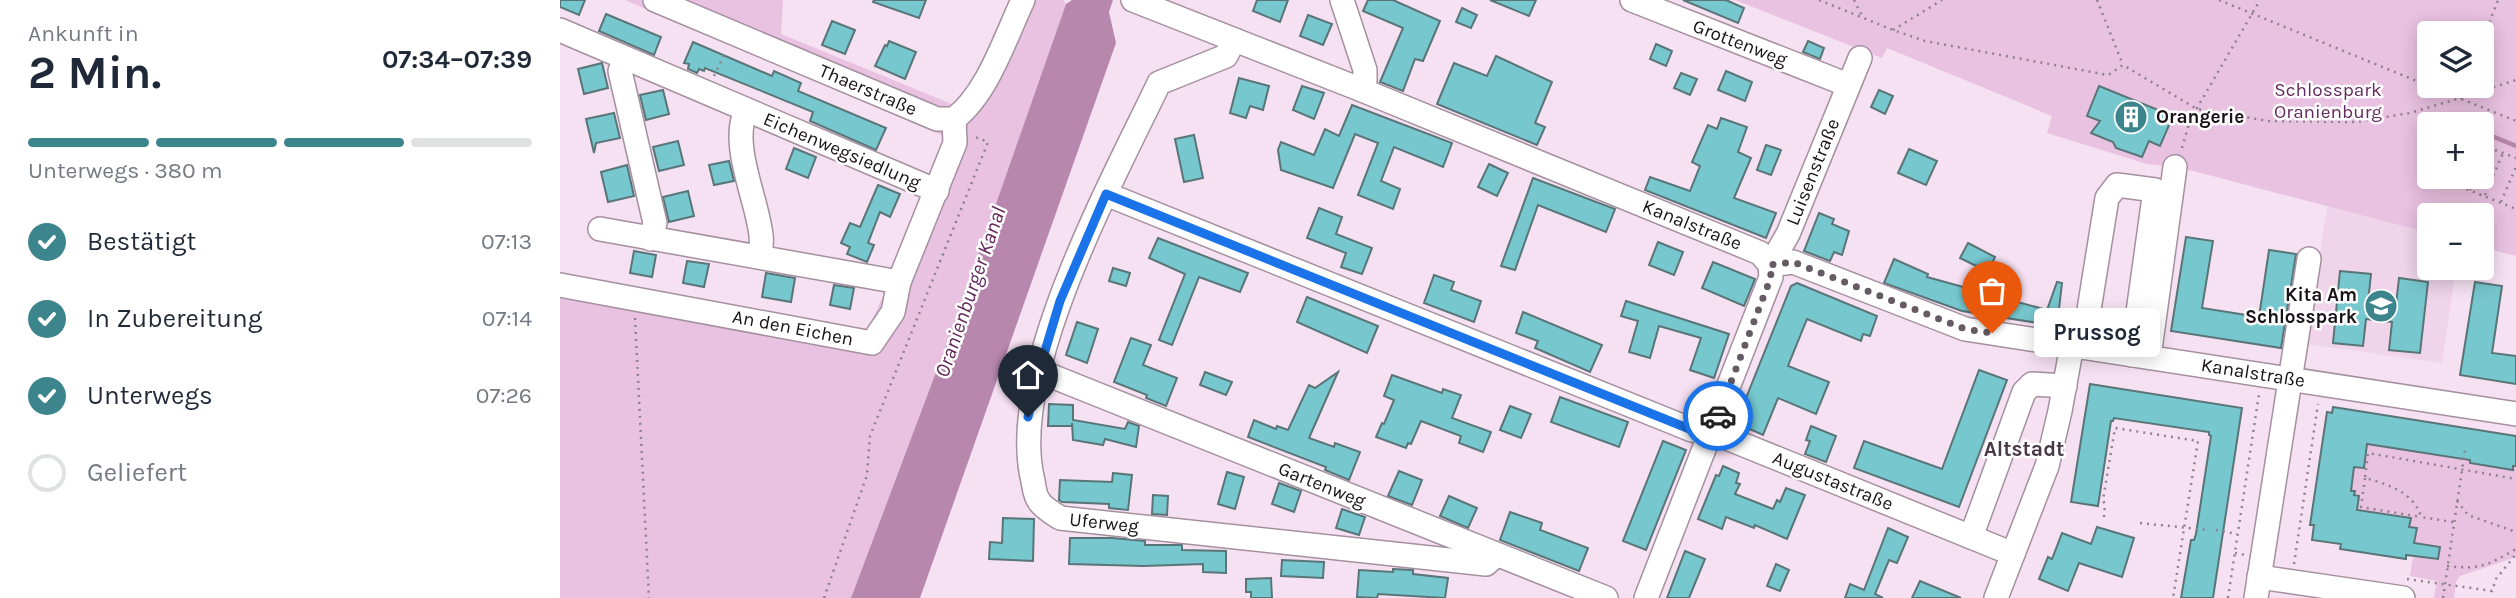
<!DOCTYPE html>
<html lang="de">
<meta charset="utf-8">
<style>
body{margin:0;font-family:Karla,sans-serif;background:#f2f2f3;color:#1f2937;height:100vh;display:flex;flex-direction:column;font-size:26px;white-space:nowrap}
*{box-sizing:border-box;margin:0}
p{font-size:23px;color:#747a83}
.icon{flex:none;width:38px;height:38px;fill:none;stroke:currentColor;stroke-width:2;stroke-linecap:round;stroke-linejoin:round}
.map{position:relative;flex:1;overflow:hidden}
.sheet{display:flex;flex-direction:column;background:#fff;width:560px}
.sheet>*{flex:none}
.tools{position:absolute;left:1857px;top:21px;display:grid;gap:14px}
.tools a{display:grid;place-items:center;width:77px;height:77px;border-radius:7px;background:#fff;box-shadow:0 4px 18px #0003;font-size:35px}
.pin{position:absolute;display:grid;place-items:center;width:60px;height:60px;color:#fff;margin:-72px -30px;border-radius:50% 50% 50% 0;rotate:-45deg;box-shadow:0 0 7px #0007}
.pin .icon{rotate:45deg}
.courier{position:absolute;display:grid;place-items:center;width:70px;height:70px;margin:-35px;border:5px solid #1a73e8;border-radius:50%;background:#fff;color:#222;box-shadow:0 2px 9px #0007}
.bubble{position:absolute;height:49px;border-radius:7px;background:#fff;box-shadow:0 4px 18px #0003;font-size:23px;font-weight:700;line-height:49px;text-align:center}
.overview em{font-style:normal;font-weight:700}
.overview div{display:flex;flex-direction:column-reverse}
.overview{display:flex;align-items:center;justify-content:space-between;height:119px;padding:0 28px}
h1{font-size:46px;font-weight:700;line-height:52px}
.bar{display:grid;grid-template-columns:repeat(4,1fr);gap:10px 7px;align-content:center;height:84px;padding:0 28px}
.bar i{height:9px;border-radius:5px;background:#e0e1e3}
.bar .selected{background:#3d858c}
.bar p{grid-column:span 4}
ol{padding:0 28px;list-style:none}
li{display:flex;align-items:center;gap:21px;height:77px}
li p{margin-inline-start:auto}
li .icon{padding:7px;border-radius:50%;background:#3d858c;color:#fff;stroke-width:4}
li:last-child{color:#747a83}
li i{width:38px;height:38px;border:4px solid #e0e1e3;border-radius:50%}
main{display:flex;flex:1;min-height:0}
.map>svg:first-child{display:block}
</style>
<main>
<section class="sheet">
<div class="overview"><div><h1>2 Min.</h1><p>Ankunft in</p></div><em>07:34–07:39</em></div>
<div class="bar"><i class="selected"></i><i class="selected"></i><i class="selected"></i><i></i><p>Unterwegs · 380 m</p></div>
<ol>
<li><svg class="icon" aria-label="check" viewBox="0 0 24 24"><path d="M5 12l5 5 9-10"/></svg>Bestätigt<p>07:13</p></li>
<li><svg class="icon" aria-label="check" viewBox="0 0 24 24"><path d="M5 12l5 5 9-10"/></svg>In Zubereitung<p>07:14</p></li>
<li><svg class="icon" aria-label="check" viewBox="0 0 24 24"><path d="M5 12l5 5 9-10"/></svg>Unterwegs<p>07:26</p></li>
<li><i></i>Geliefert</li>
</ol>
</section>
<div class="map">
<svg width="1956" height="598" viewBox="0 0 1956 598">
<rect width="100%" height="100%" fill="#f6e1f2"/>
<!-- built -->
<polygon fill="#f0d4ea" points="1767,206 1869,233 1869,268 1896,268 1882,363 1746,344"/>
<!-- green -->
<g fill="#e9c1e1" fill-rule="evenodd">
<polygon points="65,0 223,0 221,34 409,111 455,0 503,0 506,4 390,335 291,598 0,598 0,276 306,333 395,141"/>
<path d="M1175,0H1956V256L1922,247V215H1869V233L1622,168L1587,164L1487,133L1492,116L1327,48L1322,58ZM1869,33H1922V86H1869ZM1869,124H1922V177H1869Z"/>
<polygon points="1798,440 1816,446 1910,459 1910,463 1918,464 1919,461 1953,469 1953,466 1956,466 1956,557 1900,576 1896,582 1894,598 1874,598 1877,581 1850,576 1857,529 1849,527 1851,518 1817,513 1817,518 1801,519 1789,499 1798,501 1799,496 1791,491"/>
</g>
<!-- water -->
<polygon fill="#b787ae" points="512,0 553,0 549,12 556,43 360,598 291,598 390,335 506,4"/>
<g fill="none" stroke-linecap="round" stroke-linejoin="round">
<!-- stream -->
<polyline stroke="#b787ae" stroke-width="4.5" points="1922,132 1956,146"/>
</g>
<!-- building -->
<g fill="#77c7cf" stroke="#597578" stroke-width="2">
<polygon points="0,0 25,0 19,15 0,7"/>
<polygon points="314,0 366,0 359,18 313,2"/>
<polygon points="697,0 728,0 720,22 693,11"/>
<polygon points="808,0 833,0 880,21 863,61 855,59 843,91 820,82 843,28 803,11"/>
<polygon points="930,0 976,0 969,16"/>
<polygon points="1123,0 1166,0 1184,8 1178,23"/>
<polygon points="902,8 917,15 911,28 896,22"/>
<polygon points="46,14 101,37 94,55 39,31"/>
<polygon points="748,15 772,24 763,45 740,36"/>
<polygon points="272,21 295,30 285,54 262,45"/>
<polygon points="329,41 356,52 345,79 315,66 325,45 327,46"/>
<polygon points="1248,41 1264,48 1260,59 1243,52"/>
<polygon points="133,42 212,76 214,71 241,83 238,91 326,128 316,150 250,121 253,112 145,68 144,71 139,69 137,73 128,69 129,64 124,63"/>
<polygon points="1096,44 1112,51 1106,66 1090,59"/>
<polygon points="936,56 992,82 975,123 985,127 977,145 877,104 894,63 927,76"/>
<polygon points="42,63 48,88 24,94 18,69"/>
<polygon points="1166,71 1192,82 1185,101 1158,90"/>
<polygon points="1121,73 1137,79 1130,95 1114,88"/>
<polygon points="679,78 709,86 703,110 690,106 686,118 670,113"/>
<polygon points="742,86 764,93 754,119 733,110"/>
<polygon points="1539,86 1613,116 1600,146 1589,141 1582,157 1556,148 1553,142 1531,133 1540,121 1527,116"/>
<polygon points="103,90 109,114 86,120 80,95"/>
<polygon points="1319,90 1333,96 1325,114 1311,107"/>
<polygon points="792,105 892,143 883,167 834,147 821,181 840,189 833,209 798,195 818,143 795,134 773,188 721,170 718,150 721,142 754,155 765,129 779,136"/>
<polygon points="54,113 60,138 36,143 34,153 26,119"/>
<polygon points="1161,118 1187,127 1178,152 1191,158 1174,198 1216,213 1206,238 1085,190 1090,177 1130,191 1140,166 1132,162 1148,125 1157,129"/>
<polygon points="634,135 643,178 624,182 615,139"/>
<polygon points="118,141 124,165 99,171 93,147"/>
<polygon points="1206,145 1221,150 1211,175 1197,170"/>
<polygon points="234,148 256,157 248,178 226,169"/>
<polygon points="1349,149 1377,161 1366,185 1338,173"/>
<polygon points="169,161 174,181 154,185 149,165"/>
<polygon points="929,164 948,173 937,196 918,187"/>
<polygon points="67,165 74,196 48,202 41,172"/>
<polygon points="973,178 1055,209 1046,232 978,205 955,270 941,266"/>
<polygon points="318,185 340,194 330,217 320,212 308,243 314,245 307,262 287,254 290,247 281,243 290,223 300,227"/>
<polygon points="128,191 134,216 109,222 103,197"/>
<polygon points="759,208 782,217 776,234 812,248 802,274 781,267 786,253 747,238"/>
<polygon points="1259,213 1274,219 1272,224 1289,231 1282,255 1274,252 1270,261 1244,251"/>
<polygon points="1626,237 1653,241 1642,308 1699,317 1709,250 1736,254 1721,348 1611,331"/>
<polygon points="598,238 688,273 680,292 639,277 612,345 599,340 625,274 589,258"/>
<polygon points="1098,242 1123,252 1114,275 1089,265"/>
<polygon points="1408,243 1435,257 1428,272 1400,258"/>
<polygon points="74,251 96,255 92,277 70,273"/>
<polygon points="1334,259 1368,274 1367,277 1487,310 1497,282 1502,283 1497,326 1402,311 1324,283"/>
<polygon points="127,261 149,264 144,287 123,283"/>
<polygon points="1153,262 1195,279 1184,306 1142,288"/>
<polygon points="553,268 570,273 566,286 549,281"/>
<polygon points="1780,271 1811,274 1808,302 1836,305 1839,278 1868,282 1860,353 1829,350 1832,322 1806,319 1803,346 1773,343"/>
<polygon points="206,273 235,278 231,302 202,297"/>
<polygon points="874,275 894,282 891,290 921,301 914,322 864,303"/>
<polygon points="1915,282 1942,286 1932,353 1956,356 1956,384 1900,375"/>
<polygon points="1237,283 1317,316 1310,336 1303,334 1301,341 1247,319 1228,366 1269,382 1256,414 1218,398 1203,435 1176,423 1231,286"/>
<polygon points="274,285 294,288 290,309 270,305"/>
<polygon points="747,297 818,326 807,353 737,322"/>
<polygon points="1066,301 1169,334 1154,378 1130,370 1141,338 1099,326 1090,358 1069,352 1078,321 1061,316"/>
<polygon points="963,312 1042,345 1030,372 975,348 978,341 956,333"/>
<polygon points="517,322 538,329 527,363 506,355"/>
<polygon points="571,338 591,345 583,365 617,378 606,406 586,398 587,395 554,382"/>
<polygon points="1419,370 1447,380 1399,507 1294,468 1304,441 1382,469"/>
<polygon points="645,372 672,382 666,395 640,385"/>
<polygon points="778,372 749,438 774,447 775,443 800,452 789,480 765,470 766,467 688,437 694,420 716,429 717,426 728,430 749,385 755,388"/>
<polygon points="832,375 882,393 883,389 901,395 892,418 931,432 923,452 899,443 901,436 861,421 851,444 848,443 846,448 816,437 822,423 824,424 834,400 824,396"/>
<polygon points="1530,384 1682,408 1653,598 1621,598 1631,540 1634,540 1636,534 1651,436 1649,435 1649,432 1554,418 1553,421 1551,421 1538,506 1511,502"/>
<polygon points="1000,397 1068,422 1059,447 991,422"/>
<polygon points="489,404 513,405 513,420 565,429 568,422 579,426 576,447 545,439 543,445 513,440 512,423 512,426 488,426"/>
<polygon points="950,406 971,414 961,438 940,430"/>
<polygon points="1773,407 1956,436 1956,466 1953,466 1953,470 1910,463 1910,460 1807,444 1804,468 1794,467 1791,491 1795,491 1794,495 1799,496 1797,510 1851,518 1849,527 1857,528 1854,543 1880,547 1878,559 1846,555 1846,559 1780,549 1781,544 1752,540 1754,525 1750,525 1767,412 1772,413"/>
<polygon points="1251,426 1276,436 1266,462 1245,454 1250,441 1246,440"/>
<polygon points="1103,441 1126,450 1086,550 1063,541"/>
<polygon points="1163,466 1179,473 1176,483 1180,484 1175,494 1213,509 1217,500 1220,502 1226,488 1245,495 1227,539 1195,525 1194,528 1166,517 1162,529 1138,519 1156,475 1159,476"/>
<polygon points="839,471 862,480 852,505 828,496"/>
<polygon points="667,472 684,477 675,509 658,504"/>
<polygon points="553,473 572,475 568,510 549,508 549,504 502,502 499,500 500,480 552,482"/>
<polygon points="719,483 741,491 734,512 712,504"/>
<polygon points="593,495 608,496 607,515 592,514"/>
<polygon points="889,496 917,508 908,528 880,516"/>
<polygon points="782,509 805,517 799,535 776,528"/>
<polygon points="950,512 982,523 980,530 1028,548 1019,571 940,540"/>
<polygon points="443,518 474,519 473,561 429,559 430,542 442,543"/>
<polygon points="1537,527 1574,538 1562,577 1519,563 1508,591 1479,579 1488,557 1492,559 1502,533 1531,544"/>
<polygon points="1328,528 1348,537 1337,563 1329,560 1315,594 1323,598 1285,598 1290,584 1304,590"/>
<polygon points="510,538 552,538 585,541 585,545 622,545 622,550 666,551 666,573 643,572 643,564 584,566 509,564"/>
<polygon points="1125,551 1145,559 1129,598 1107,598"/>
<polygon points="722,560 764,562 763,578 721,576"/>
<polygon points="1216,564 1229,570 1220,591 1207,586"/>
<polygon points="833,569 853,570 853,574 888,578 885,598 818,594 817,598 797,597 799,570 833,572"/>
<polygon points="711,578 712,598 691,598 691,592 686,592 686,579"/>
<polygon points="1360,581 1401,598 1352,598"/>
</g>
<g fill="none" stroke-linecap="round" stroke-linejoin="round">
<defs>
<g id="minor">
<path d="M95,0L377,119H394C428,93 445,38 463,0"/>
<polyline points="573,0 802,90 1200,253 1210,265"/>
<polyline points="782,0 805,70 805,80 802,90"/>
<polyline points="1072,0 1288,85"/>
<polyline points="0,30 377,191"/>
<path d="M674,40L666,56L599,83C552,182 446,374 473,481C474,487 475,496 479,501C483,508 493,513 500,518L926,564L936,555"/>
<polyline points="65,59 60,71 95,223 91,239"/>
<path d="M186,111C170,144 197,199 201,235C202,242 201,249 200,257"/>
<polyline points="546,194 1132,430 1152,432 1453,554"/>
<polyline points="40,229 339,282"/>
<polyline points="1210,265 1233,262 1405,329 1956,414"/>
<polyline points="0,285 312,343 333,312 339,282 395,143 394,119"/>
<polyline points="1523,347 1547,198 1557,185 1595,190 1572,355"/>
<polyline points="1589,357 1615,167"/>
<polyline points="479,371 1046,598"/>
<polyline points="1411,537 1464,392 1472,384 1505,386"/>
<polyline points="1699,577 1843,598"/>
<polyline points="1086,598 1211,277 1210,265 1228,234 1300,58"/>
<polyline points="1436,598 1487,466 1500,411 1512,345"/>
<polyline points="1696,598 1749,259"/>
</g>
</defs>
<!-- minor casing -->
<use href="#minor" stroke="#a4909f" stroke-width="26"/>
<!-- path -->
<g stroke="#90828d" stroke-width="2.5" stroke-dasharray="2 5" stroke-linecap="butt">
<polyline points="1259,0 1333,30 1365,41 1548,75 1563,65 1637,109 1708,121 1796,122 1850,113 1900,98 1904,86"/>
<polyline points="1294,0 1302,16"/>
<polyline points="1537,0 1563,65"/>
<polyline points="1659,0 1869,86"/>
<polyline points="1333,30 1382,0"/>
<polyline points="1922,42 1938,0"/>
<polyline points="154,76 166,51"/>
<polyline points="1869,86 1956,121"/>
<polyline points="1900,98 1956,80"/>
<polyline points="1922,145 1956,158"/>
<polyline points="1622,148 1630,120 1700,0"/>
<polyline points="1922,163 1928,147"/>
<polyline points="1874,177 1894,184"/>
<polyline points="1897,177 1894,184 1956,209"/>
<polyline points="1910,190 1916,177"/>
<polyline points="1925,195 1943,153"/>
<polyline points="1941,202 1956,167"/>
<polyline points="75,318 89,598"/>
<polyline points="1805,478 1801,507 1861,517"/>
<polyline points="1897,501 1908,515 1956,532"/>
<polyline points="1544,517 1545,505 1543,500 1555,428 1638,441 1613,598"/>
<path d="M1893,522L1861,517C1854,492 1827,484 1805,478L1808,453L1956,479"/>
<polyline points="1580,523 1648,530"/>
<polyline points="1656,530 1677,534"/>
<polyline points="1675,553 1685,555"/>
<polyline points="1734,564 1758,404"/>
<path d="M1887,566C1920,570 1928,565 1956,549"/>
<polyline points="1847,579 1932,591 1936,579 1956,554"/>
<polyline points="264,598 307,475 310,436 428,142 415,137"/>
<polyline points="1668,598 1699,394"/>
<polyline points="1883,598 1905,450"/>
</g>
<!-- minor -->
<use href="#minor" stroke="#fff" stroke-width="23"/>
</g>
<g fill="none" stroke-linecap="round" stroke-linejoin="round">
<!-- done -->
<polyline stroke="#665a64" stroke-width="7" stroke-dasharray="0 12.6" points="1158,416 1211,277 1210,265 1233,262 1405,329 1432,333"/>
<!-- route -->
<polyline stroke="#1a73e8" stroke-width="9" points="468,417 479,371 500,301 546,194 1132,430 1152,432 1158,416"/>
</g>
<!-- icons -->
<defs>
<symbol id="building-disc" viewBox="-11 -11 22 22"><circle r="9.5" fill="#3d858c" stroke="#fff"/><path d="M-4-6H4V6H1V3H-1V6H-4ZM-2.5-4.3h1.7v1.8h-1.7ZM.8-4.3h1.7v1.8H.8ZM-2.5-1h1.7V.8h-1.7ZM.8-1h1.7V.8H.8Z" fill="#fff"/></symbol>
<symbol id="school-disc" viewBox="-11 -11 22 22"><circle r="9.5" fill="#3d858c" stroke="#fff"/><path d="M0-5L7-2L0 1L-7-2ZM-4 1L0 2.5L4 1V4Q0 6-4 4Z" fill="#fff"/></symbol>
</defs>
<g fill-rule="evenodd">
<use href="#building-disc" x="1552" y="98" width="38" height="38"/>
<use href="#school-disc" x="1802" y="287" width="38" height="38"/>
</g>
<g text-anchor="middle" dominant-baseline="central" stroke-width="5" stroke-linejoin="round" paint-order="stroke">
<!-- street labels -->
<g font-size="19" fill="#191217" stroke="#fff">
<text transform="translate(1180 43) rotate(21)">Grottenweg</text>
<text transform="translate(308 90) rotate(23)">Thaerstraße</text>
<text transform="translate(282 151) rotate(23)">Eichenwegsiedlung</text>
<text transform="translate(1253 172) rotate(-68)">Luisenstraße</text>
<text transform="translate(1132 225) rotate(22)">Kanalstraße</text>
<text transform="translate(233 328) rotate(11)">An den Eichen</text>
<text transform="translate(1693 373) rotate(9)">Kanalstraße</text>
<text transform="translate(1273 481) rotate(22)">Augustastraße</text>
<text transform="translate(762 485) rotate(22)">Gartenweg</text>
<text transform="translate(544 523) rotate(6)">Uferweg</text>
</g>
<!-- park labels -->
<g font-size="19" fill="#652a5d" stroke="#fff">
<text x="1768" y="90">Schlosspark<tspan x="1768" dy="22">Oranienburg</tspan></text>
</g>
<!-- poi labels -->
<g font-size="19" font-weight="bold" fill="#191217" stroke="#fff" text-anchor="start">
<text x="1596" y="117">Orangerie</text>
<text x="1797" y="295" text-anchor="end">Kita Am<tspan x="1797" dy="22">Schlosspark</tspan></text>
</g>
<!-- water labels -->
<g font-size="21" font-style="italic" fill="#63285b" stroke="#fff">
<text transform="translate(410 292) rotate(-71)">Oranienburger Kanal</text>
</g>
<!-- neighbourhood labels -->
<g font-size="21" font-weight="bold" fill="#493846" stroke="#fff">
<text x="1464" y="449">Altstadt</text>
</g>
</g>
</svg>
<div class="tools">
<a><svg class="icon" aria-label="layers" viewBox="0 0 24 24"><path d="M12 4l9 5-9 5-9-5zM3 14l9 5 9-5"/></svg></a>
<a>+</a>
<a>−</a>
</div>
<div class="pin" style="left:1432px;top:333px;background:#ea580c"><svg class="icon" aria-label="bag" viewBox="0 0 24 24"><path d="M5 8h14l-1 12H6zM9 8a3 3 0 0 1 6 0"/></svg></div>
<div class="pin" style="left:468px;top:417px;background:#1f2937"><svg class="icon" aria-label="home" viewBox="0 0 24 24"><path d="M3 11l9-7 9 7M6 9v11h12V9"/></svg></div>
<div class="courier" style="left:1158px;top:416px"><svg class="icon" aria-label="car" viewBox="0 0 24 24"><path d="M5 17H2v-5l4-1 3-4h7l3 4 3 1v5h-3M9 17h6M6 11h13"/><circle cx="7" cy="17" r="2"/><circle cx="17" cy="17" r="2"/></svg></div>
<div class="bubble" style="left:1474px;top:308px;width:126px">Prussog</div>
</div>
</main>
